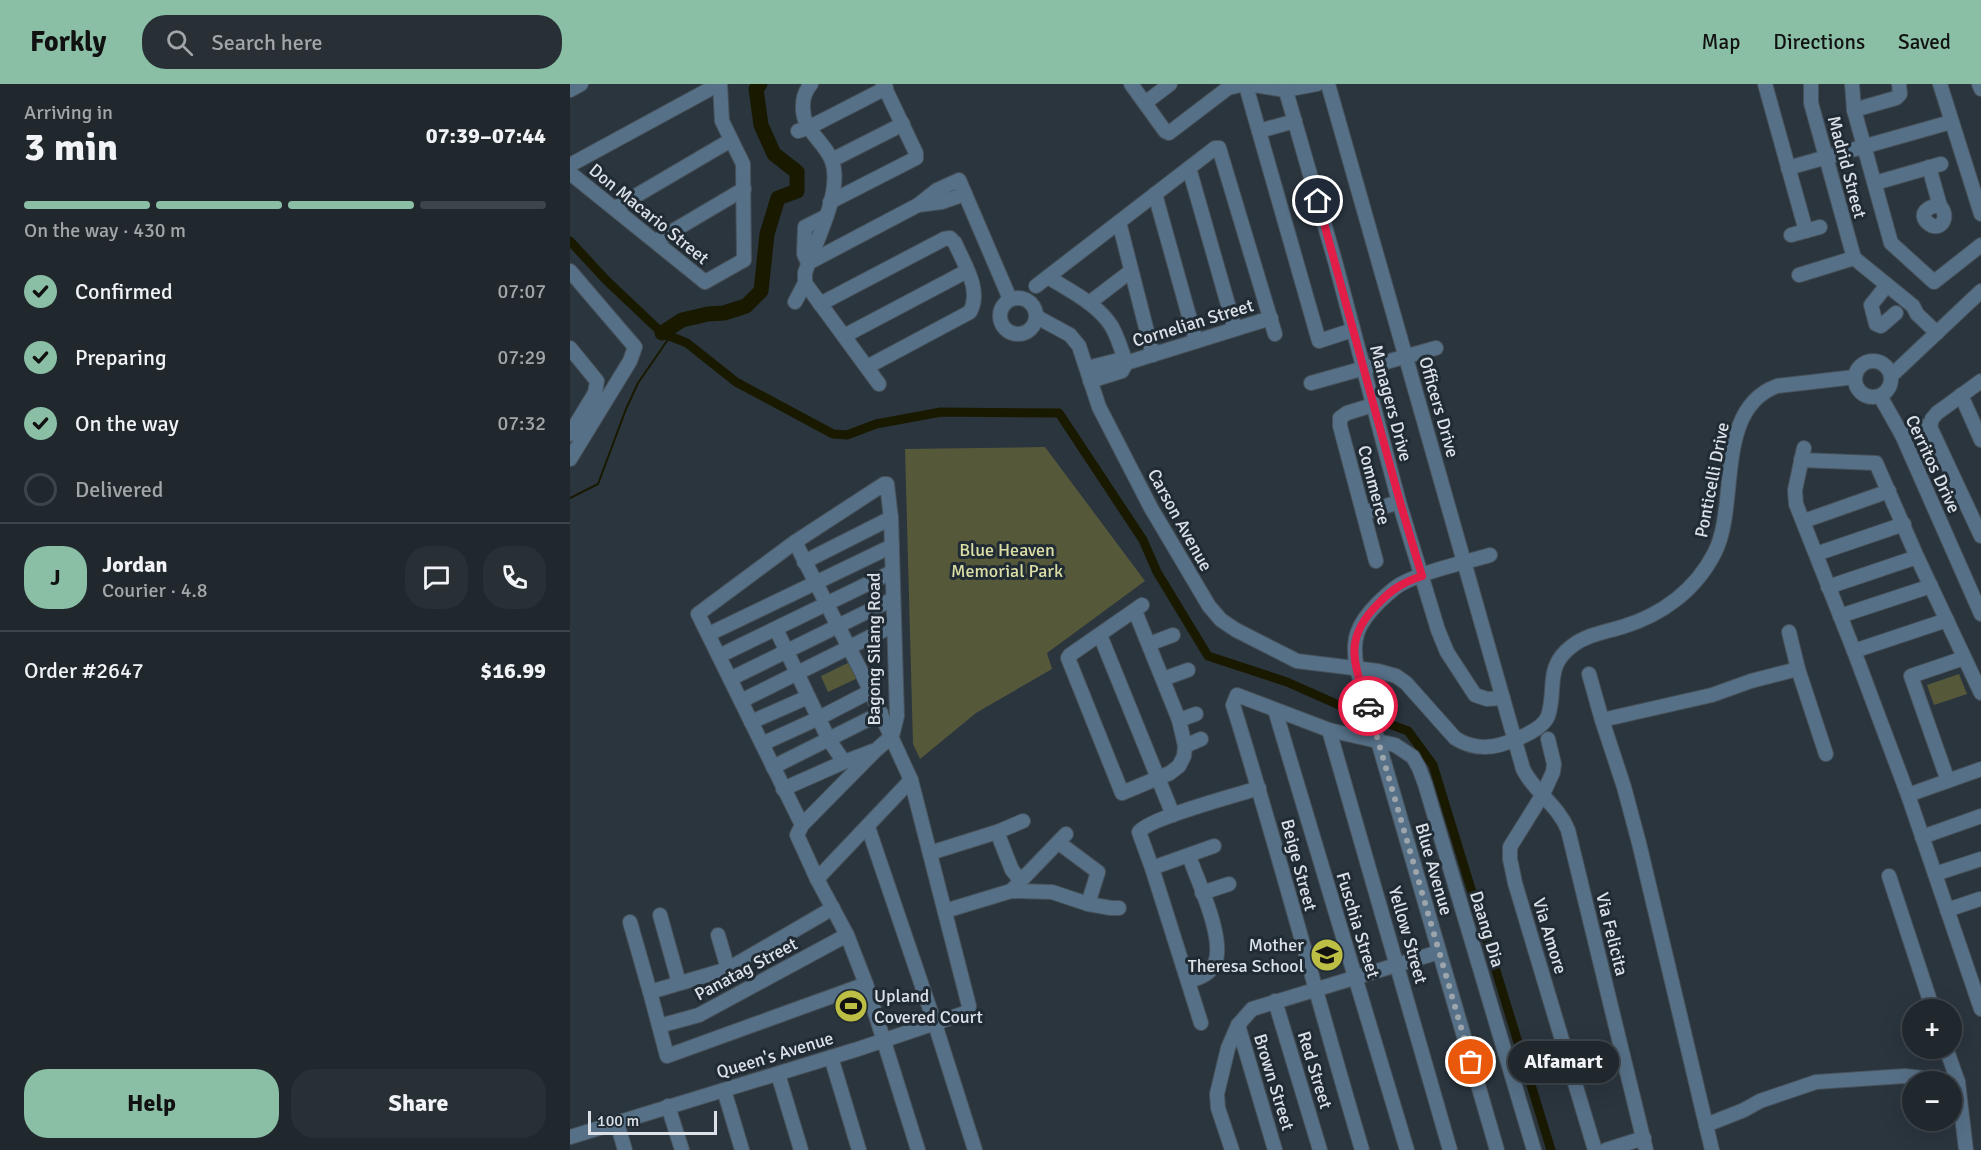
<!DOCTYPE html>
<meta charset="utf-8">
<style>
body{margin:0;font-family:Signika,sans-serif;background:#283036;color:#f1f3f6;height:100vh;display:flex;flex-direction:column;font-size:22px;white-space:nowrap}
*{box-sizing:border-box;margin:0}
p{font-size:20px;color:#a2a6aa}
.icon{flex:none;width:33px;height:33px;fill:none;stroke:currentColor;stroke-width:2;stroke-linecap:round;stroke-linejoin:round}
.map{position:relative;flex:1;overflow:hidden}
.side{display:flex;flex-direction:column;background:#20282e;width:570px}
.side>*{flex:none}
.fabs{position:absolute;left:1332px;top:915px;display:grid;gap:12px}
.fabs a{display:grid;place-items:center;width:60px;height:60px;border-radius:50%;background:#20282e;box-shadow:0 6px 24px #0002,0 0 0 2px #3d444a;font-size:30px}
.scale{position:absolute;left:18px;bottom:15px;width:129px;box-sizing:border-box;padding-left:6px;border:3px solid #dbe1e7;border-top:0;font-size:16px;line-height:21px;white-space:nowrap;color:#dbe1e7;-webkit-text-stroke:4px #212b34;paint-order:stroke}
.pin{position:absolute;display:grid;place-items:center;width:51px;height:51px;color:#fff;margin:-26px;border:3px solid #fff;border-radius:50%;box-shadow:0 2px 6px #0007}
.courier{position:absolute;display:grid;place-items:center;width:60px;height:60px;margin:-30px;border:4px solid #e11d48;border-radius:50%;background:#fff;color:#222;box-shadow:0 2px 8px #0007}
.bubble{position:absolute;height:42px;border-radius:21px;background:#20282e;box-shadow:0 6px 24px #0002,0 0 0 2px #3d444a;font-size:20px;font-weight:800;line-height:42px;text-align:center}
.overview em{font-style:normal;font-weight:800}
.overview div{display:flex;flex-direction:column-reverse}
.overview{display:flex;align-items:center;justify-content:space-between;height:102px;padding:0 24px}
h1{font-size:39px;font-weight:800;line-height:45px}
.bar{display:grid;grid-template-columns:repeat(4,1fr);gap:9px 6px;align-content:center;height:72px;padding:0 24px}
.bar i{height:8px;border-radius:4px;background:#3d444a}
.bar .on{background:#8abfa5}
.bar p{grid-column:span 4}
.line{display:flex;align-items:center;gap:15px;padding:0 24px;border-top:2px solid #3d444a}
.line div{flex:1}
.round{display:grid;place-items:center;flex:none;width:63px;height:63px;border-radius:24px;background:#283036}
ol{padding:0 24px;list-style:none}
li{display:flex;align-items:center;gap:18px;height:66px}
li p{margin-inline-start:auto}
li .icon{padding:6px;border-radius:50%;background:#8abfa5;color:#111;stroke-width:4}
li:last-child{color:#a2a6aa}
li i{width:33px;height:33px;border:3px solid #3d444a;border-radius:50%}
.button{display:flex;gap:12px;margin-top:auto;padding:12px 24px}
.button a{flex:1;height:69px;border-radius:24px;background:#8abfa5;color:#111;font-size:24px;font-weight:800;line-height:69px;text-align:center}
.button a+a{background:#283036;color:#f1f3f6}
header{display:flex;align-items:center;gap:36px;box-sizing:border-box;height:84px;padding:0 30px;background:#8abfa5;color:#111}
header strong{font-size:28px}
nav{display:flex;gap:33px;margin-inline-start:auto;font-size:21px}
.search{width:420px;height:54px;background:#283036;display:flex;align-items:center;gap:15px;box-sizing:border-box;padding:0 21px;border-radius:24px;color:#a2a6aa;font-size:22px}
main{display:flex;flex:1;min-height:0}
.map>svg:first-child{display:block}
</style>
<header>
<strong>Forkly</strong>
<div class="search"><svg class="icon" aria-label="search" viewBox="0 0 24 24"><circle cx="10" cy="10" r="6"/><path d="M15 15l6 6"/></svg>Search here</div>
<nav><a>Map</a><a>Directions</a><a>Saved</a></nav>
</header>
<main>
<section class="side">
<div class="overview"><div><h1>3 min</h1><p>Arriving in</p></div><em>07:39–07:44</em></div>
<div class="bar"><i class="on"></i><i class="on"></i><i class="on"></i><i></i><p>On the way · 430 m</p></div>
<ol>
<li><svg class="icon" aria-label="check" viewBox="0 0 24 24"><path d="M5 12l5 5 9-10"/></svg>Confirmed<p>07:07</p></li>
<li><svg class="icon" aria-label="check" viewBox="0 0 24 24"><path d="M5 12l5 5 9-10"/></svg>Preparing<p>07:29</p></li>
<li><svg class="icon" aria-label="check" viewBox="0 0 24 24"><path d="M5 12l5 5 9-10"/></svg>On the way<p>07:32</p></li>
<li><i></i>Delivered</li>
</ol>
<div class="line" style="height:108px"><b class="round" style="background:#8abfa5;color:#111">J</b><div><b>Jordan</b><p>Courier · 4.8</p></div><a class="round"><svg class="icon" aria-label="chat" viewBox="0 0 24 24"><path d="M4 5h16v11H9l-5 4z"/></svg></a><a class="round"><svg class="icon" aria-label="phone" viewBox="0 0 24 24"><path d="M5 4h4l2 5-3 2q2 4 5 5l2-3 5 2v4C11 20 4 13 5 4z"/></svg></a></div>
<div class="line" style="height:78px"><div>Order #2647</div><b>$16.99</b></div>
<div class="button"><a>Help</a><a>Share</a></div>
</section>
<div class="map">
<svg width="1411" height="1066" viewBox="0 0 1411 1066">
<rect width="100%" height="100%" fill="#2b353e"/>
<!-- green -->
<g fill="#56583a">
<polygon points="475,363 575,497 477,569 482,585 406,629 350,675 343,660 335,365"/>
<polygon points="282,577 290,593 258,608 251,592"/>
<polygon points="1389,590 1397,610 1364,621 1357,601"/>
</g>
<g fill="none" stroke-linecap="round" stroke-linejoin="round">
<!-- stream -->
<polyline stroke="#191900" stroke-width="2" points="0,414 28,400 56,325 68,299 99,254"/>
<!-- canal -->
<polyline stroke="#191900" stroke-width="9" points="0,157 36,196 92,249 117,259 166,298 263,350 277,351 306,340 371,328 489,329 573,456 587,488 638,572 717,598 771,622 838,647 863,681 981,1066"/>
<!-- river -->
<polyline stroke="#191900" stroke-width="15" points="92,249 112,236 138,230 154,229 176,222 191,207 197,150 208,114 227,107 227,88 204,70 191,41 186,5 190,0"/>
<defs>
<g id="minor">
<polyline points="561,0 595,47 599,49 658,4 675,0"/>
<polyline points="677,0 715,6 747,0"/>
<polyline points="714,0 765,177 829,418 868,546 877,568 905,611 917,615 933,614"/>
<path d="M758,0L953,685C964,708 988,721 998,746L1076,1066"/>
<polyline points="1195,0 1236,147"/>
<polyline points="1241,0 1241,19 1284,174"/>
<polyline points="1282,0 1284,26 1321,159 1364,198 1411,161"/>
<polyline points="1370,0 1411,130"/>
<polyline points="1409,0 1411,5"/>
<polyline points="0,6 11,0"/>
<polyline points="678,9 749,257 783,246"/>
<polyline points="575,19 600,0"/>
<polyline points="1284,26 1326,14 1330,10 1329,0"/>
<polyline points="228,47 238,44 316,4"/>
<polyline points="689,47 725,37"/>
<polyline points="262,76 333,40"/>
<polyline points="0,81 149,0"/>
<path d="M1359,83L1370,122C1381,134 1369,149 1358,139C1347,130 1360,120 1370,122"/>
<polyline points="619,84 665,245"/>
<polyline points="1218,84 1381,38"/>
<polyline points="0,89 135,198 174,176 173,80 152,37 150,0"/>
<polyline points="1305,99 1371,80"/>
<polyline points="585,110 626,257"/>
<polyline points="260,118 346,74 346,69 313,0"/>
<polyline points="348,121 372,118 395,110"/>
<polyline points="45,124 161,56"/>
<polyline points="255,133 235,143 234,170 238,179 348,121 367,106 389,96 440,215"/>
<polyline points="549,138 583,271"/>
<polyline points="1221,151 1250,143"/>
<polyline points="86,157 174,105"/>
<polyline points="1284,174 1343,222 1347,230 1367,249"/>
<polyline points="0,187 65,263 60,277 0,375"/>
<polyline points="1229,191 1284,174"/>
<path d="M478,193C500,207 528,220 542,243C548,254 552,267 556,279"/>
<polyline points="235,199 309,300"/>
<polyline points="1317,201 1301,221 1306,240 1311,242 1326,229"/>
<polyline points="466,202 645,64 649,64 705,250"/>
<circle cx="448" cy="232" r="18"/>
<path d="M225,218L235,199V189C245,158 273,108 262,77C254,56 231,46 233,21C233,13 236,6 241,0"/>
<polyline points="519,219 561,187"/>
<path d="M250,220L374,155L380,154L385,159C394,180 412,206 400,228L297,283"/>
<path d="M467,233L500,251L509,262L529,323L581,424L639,522L651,536L666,546L727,577L808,587L826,592L836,599L885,654C894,660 904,663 915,663C931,663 972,648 978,632C987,605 974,583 1002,562C1016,551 1035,548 1052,543C1092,531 1126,506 1145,468C1169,420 1144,325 1207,302L1285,293"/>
<polyline points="274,252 397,187"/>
<polyline points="0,264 27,297 25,309 0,350"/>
<circle cx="1303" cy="295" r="18"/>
<polyline points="517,284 549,276 556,279 701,234"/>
<polyline points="1321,292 1411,207"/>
<polyline points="520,297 552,287 556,279"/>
<polyline points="741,299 866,264"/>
<polyline points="1391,311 1411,356"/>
<polyline points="1310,312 1332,351 1411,530"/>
<polyline points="803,321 777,329 770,334 770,342 806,477"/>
<polyline points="1360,343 1411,452"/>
<polyline points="1360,343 1362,335 1367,329 1411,297"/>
<polyline points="1332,351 1348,342 1360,343"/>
<polyline points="1234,364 1225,406 1226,420 1284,567 1338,711 1411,925"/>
<polyline points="1231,376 1306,379 1347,473 1411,609"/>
<polyline points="794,429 829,418"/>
<polyline points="1234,437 1319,407"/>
<polyline points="1246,470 1334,440"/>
<path d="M920,471C893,479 855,487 831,500C822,505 816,512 809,518C787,540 781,555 787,585L927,1066"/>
<polyline points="234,478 321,434"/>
<polyline points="1258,503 1347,473"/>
<polyline points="565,527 609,636 615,662 614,672 609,682 600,689 552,709 498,574 500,571 572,521"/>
<polyline points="1270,532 1361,502"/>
<polyline points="206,545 259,656 274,678"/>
<polyline points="1219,548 1228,585 1256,670"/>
<polyline points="139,550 322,462"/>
<polyline points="530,551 603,731"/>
<polyline points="579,560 603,551"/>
<polyline points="1284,567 1377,536"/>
<polyline points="149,572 322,488"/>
<polyline points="1019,590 1032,636 1054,703 1069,759 1142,1066"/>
<polyline points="160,595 323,515"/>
<polyline points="593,595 618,586"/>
<polyline points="171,617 324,541"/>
<polyline points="705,626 837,1066"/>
<polyline points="609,636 626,630"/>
<polyline points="1032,636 1142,611 1181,597 1228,585"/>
<polyline points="181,638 238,613"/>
<polyline points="759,646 880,1066"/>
<polyline points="978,655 984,680 983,688 973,710 940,763 940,775 945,799 1025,1066"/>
<polyline points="192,660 249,634 301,607"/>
<polyline points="615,662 631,655"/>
<polyline points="203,683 311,629"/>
<polyline points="1378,697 1341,592 1394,574"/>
<polyline points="213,705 274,678 303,667"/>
<polyline points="1338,711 1411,685"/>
<polyline points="232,741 128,530 225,458 314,400 317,400 321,434 327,632 322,652 305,667 232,741 227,751 247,795 277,851 296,900 348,1066"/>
<polyline points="298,743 365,940 405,1066"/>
<polyline points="427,748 442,786 451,797"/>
<polyline points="1352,753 1411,732"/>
<polyline points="360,769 427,748 453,737"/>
<path d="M619,772C628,798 655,854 645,879C640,890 630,894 619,897"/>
<polyline points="582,784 644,762"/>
<polyline points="1365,790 1411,775"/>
<polyline points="1319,792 1363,926"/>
<polyline points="247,795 341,696"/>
<polyline points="441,807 496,750"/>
<polyline points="632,809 659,800"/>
<polyline points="518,820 541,824 549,824"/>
<polyline points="263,824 158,885 80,908 97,972 296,900"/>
<polyline points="1377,826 1410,815"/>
<polyline points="375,827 441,807 482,808 518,820 528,788 489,759"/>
<polyline points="90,831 109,899"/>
<polyline points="60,838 80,908"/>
<polyline points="148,851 158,885"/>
<polyline points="705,917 750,1066"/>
<path d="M631,939L582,784L569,748C579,734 667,711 689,704"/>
<polyline points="668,941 705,1066"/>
<polyline points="89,942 129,931 277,851"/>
<polyline points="1376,964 1388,998 1396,1066"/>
<polyline points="261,973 289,1066"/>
<polyline points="208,990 231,1066"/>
<polyline points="154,1006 172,1066"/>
<polyline points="98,1022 112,1066"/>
<polyline points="47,1039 55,1066"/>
<polyline points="1136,1041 1174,1026 1190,1017 1246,998 1335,992 1388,998"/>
<polyline points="0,1053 288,965 398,928 399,922 341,696 291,587 225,458"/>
<polyline points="662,1066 648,1024 647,1010 658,964 668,941 682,925 869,868"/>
<path d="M792,1066C748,918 709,768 663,621L667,611L759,646L825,661L843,673L849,684L855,700L964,1066"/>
<polyline points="1036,1066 1074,1054"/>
</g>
</defs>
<!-- minor casing -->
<use href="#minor" stroke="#475159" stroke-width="16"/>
<!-- minor -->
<use href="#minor" stroke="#567087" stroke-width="14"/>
</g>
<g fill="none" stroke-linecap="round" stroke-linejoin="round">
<!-- done -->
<polyline stroke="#9da5ac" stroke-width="6" stroke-dasharray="0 10.8" points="798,622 901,978"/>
<!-- route -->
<path stroke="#e11d48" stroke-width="8" d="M748,117L830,418L852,492C834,498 822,505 809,519C772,555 784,579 798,622"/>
</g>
<!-- icons -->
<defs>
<symbol id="school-disc" viewBox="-11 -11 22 22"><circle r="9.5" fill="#bcbf43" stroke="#212b34"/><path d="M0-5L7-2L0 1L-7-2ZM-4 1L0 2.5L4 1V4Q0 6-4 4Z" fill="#111"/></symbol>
<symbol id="stadium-disc" viewBox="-11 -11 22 22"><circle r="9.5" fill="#bcbf43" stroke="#212b34"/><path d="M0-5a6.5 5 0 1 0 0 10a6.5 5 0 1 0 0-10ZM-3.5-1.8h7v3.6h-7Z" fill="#111"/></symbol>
</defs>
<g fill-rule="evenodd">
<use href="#school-disc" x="738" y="852" width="38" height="38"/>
<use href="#stadium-disc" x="262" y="903" width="38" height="38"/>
</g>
<g text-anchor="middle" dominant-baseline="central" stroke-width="6" stroke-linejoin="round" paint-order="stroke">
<!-- street labels -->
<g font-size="18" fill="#dbe1e7" stroke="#212b34">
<text transform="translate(1277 83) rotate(75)">Madrid Street</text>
<text transform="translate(79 130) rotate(39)">Don Macario Street</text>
<text transform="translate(623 239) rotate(-17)">Cornelian Street</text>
<text transform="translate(821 319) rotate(75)">Managers Drive</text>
<text transform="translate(869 323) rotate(74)">Officers Drive</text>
<text transform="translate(1363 380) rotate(65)">Cerritos Drive</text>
<text transform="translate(1142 396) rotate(-79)">Ponticelli Drive</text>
<text transform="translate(804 401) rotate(75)">Commerce</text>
<text transform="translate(610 436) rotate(61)">Carson Avenue</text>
<text transform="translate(304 565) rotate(-90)">Bagong Silang Road</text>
<text transform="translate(729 781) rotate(75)">Beige Street</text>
<text transform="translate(864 785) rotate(74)">Blue Avenue</text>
<text transform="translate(788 841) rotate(73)">Fuschia Street</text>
<text transform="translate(917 845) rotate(73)">Daang Dia</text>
<text transform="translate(1042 850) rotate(76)">Via Felicita</text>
<text transform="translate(838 851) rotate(74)">Yellow Street</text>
<text transform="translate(980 852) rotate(73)">Via Amore</text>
<text transform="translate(176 885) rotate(-28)">Panatag Street</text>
<text transform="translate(205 971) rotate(-17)">Queen's Avenue</text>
<text transform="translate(745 986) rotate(73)">Red Street</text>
<text transform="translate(704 998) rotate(73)">Brown Street</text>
</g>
<!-- park labels -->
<g font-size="18" fill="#dcdfa5" stroke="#212b34">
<text x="437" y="466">Blue Heaven<tspan x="437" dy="21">Memorial Park</tspan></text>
</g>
<!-- poi labels -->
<g font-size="18" fill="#dbe1e7" stroke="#212b34" text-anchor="end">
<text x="734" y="861">Mother<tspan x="734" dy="21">Theresa School</tspan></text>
<text x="304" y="912" text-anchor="start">Upland<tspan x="304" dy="21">Covered Court</tspan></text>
</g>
</g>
</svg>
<div class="fabs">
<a>+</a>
<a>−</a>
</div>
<div class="scale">100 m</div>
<div class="pin" style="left:901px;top:978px;background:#ea580c"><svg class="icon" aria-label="bag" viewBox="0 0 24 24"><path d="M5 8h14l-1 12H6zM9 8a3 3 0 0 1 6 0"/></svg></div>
<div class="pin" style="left:748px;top:117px;background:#1f2937"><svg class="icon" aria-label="home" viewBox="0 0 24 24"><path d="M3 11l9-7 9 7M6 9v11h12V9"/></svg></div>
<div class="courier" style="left:798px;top:622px"><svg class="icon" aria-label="car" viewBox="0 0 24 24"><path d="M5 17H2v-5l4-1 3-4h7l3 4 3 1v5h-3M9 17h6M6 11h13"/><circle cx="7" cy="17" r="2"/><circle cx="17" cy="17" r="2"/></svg></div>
<div class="bubble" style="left:938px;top:957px;width:111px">Alfamart</div>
</div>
</main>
